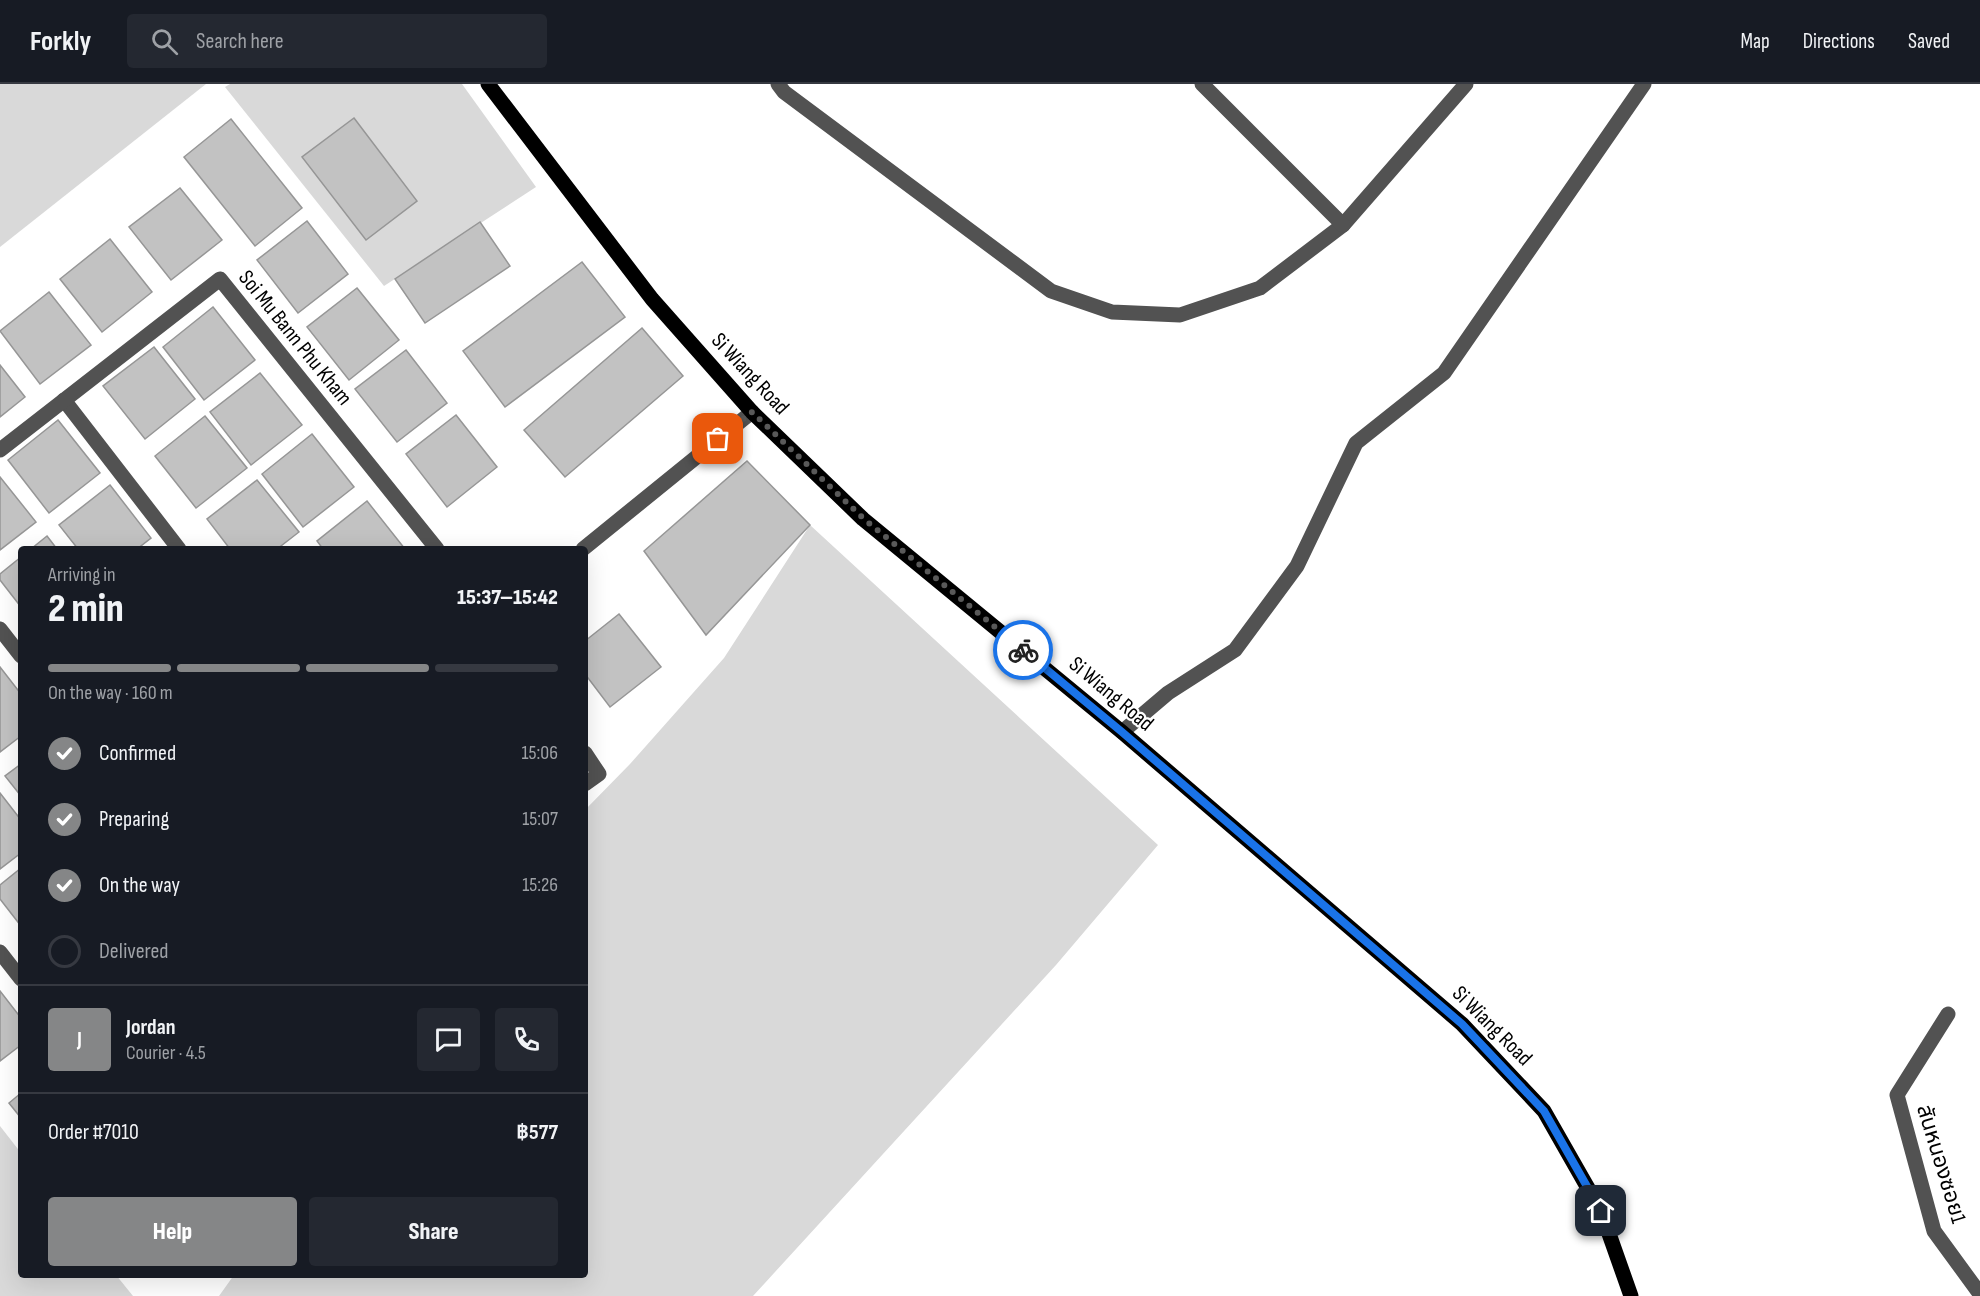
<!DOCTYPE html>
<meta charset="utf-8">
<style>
body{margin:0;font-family:"Sofia Sans Condensed","Noto Sans Thai",sans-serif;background:#242831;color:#f1f3f6;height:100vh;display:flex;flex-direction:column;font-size:22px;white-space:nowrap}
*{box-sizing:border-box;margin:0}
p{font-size:20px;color:#9ea1a6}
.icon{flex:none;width:33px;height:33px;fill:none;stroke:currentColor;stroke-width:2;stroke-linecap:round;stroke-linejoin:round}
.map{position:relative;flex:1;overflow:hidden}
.drawer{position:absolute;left:18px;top:462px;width:570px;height:732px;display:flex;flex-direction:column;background:#171b24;border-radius:6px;box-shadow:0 6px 24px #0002}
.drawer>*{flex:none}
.pin{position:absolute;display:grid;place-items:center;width:51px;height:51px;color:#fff;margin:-26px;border-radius:12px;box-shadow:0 3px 9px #0006}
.courier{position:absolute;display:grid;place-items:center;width:60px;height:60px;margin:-30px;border:4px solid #1a73e8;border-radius:50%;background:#fff;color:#222;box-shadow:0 2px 8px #0007}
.head em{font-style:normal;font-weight:800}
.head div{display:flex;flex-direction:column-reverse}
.head{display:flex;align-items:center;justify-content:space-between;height:102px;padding:0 30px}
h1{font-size:39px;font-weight:800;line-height:45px}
.bar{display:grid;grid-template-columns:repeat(4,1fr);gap:9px 6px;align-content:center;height:72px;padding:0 30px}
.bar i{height:8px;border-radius:4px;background:#363941}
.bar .active{background:#858687}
.bar p{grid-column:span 4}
.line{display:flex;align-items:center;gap:15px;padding:0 30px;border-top:2px solid #363941}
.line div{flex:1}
.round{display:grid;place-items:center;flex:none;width:63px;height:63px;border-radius:6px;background:#242831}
ol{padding:0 30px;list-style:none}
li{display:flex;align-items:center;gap:18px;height:66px}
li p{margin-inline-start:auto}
li .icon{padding:6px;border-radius:50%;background:#858687;color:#fff;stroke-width:4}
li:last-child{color:#9ea1a6}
li i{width:33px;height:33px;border:3px solid #363941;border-radius:50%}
.cta{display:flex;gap:12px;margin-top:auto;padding:12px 30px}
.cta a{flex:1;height:69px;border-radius:6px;background:#858687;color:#fff;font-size:24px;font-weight:800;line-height:69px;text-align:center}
.cta a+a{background:#242831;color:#f1f3f6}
header{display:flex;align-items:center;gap:36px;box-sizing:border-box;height:84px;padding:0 30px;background:#171b24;border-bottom:2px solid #363941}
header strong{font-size:28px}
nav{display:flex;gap:33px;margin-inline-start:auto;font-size:21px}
.search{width:420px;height:54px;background:#242831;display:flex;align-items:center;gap:15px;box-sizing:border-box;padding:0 21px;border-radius:6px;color:#9ea1a6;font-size:22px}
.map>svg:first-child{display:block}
</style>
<header>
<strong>Forkly</strong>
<div class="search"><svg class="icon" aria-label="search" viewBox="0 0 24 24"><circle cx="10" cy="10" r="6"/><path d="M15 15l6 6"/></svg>Search here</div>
<nav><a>Map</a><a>Directions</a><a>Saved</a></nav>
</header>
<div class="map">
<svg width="1980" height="1212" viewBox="0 0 1980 1212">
<rect width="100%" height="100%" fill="#fff"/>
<!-- green -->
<g fill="#d9d9d9">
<polygon points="0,0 206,0 0,163"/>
<polygon points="230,0 462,0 536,103 384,202 225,3"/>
<polygon points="810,441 1158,761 1056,881 753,1212 219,1212 234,1191 585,1191 585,726 630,680 724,574"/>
<polygon points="0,1042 21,1069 21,1191 116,1191 133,1212 0,1212"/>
</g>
<!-- building -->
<g fill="#c2c2c2" stroke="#969696" stroke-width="1.5">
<polygon points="354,34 417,117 366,156 302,73"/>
<polygon points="231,35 302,124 255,162 184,73"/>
<polygon points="180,104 222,156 171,196 129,143"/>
<polygon points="307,137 348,190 298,229 257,176"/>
<polygon points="480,138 510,182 425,239 395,195"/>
<polygon points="110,155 152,208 102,248 60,195"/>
<polygon points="582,178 625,233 505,323 463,267"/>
<polygon points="357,204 399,256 349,296 307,243"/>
<polygon points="49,208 91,261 40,300 0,247"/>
<polygon points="213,223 255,276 204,316 163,263"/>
<polygon points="642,244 683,292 565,393 524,346"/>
<polygon points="154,263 195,315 145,355 103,302"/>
<polygon points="406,266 447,319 397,358 355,305"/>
<polygon points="0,281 25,313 0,333"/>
<polygon points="260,289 302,341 251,381 210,328"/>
<polygon points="456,331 497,383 447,423 406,370"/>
<polygon points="205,332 247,384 196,424 155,372"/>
<polygon points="58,336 100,389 49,429 8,376"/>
<polygon points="312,350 354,403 303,443 262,390"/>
<polygon points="747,377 810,441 706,551 644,467"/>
<polygon points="0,393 36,438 0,466"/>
<polygon points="257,396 299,448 277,465 230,465 207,435"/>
<polygon points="110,401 151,454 137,465 78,465 59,441"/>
<polygon points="367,417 405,465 323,465 317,457"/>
<polygon points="47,452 57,465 31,465"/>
<polygon points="21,473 21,523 0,496 0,490"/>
<polygon points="619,530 661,583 610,623 585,590 585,557"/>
<polygon points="0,583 21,610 21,652 0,668"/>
<polygon points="21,680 21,712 5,692"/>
<polygon points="0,709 21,736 21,769 0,785"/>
<polygon points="21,784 21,842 0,815 0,801"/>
<polygon points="0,907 21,934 21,961 0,977"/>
<polygon points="21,1009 21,1034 9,1019"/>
</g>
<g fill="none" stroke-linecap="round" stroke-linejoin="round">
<!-- minor -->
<g stroke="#525252" stroke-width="15">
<polyline points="778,0 784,8 1051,207 1112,228 1180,231 1260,204 1343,141 1466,0"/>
<polyline points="1202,0 1343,141"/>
<polyline points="64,316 179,465"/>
<polyline points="0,366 220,195 437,465"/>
<polyline points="583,465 752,328"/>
<polyline points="0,545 21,572"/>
<polyline points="1122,648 1168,609 1235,566 1297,482 1356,359 1444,289 1644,0"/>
<polyline points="585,669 599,690 585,700"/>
<polyline points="0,868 21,895"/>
<polyline points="1948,930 1897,1011 1934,1147 1980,1210"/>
</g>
<!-- major -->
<polyline stroke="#000" stroke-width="15" points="488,0 652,215 752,328 863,435 1122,648 1462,940 1544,1027 1601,1127 1631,1212"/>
</g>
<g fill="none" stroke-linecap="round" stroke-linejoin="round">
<!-- done -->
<polyline stroke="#595959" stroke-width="6" stroke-dasharray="0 10.8" points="718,355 752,328 864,435 1023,566"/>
<!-- route -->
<polyline stroke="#1a73e8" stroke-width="8" points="1023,566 1122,648 1462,940 1544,1027 1601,1127"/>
</g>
<g text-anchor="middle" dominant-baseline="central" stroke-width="4.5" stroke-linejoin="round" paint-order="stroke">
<!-- street labels -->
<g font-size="22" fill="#000" stroke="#fff">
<text transform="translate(295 254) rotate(51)">Soi Mu Bann Phu Kham</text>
<text transform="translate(750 290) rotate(47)">Si Wiang Road</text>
<text transform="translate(1111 610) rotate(40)">Si Wiang Road</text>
<text transform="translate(1492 942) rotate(45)">Si Wiang Road</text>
<text transform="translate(1941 1080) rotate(73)">สันหนองซอย1</text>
</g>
</g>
</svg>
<div class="pin" style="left:718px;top:355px;background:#ea580c"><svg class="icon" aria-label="bag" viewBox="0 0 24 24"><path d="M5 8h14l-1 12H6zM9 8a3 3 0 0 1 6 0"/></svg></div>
<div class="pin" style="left:1601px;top:1127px;background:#1f2937"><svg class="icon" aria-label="home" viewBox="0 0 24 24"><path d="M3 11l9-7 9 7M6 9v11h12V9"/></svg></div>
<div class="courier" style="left:1023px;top:566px"><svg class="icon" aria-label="bike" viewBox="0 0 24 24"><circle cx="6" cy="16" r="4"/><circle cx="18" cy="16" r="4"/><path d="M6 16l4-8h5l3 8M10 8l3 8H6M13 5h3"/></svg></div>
<section class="drawer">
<div class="head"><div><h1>2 min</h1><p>Arriving in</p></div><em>15:37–15:42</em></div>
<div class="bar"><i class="active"></i><i class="active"></i><i class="active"></i><i></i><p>On the way · 160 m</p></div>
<ol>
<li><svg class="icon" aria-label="check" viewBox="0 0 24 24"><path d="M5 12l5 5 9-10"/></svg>Confirmed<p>15:06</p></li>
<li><svg class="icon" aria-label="check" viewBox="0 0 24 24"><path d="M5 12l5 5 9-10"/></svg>Preparing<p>15:07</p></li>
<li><svg class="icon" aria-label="check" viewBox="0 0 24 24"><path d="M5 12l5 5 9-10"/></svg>On the way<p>15:26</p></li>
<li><i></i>Delivered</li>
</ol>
<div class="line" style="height:108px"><b class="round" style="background:#858687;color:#fff">J</b><div><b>Jordan</b><p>Courier · 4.5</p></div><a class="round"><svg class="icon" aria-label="chat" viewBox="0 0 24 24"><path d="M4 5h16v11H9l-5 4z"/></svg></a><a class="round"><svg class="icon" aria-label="phone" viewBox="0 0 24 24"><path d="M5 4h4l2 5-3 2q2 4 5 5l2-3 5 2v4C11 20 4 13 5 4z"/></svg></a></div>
<div class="line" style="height:78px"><div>Order #7010</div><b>฿577</b></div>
<div class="cta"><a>Help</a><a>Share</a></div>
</section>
</div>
